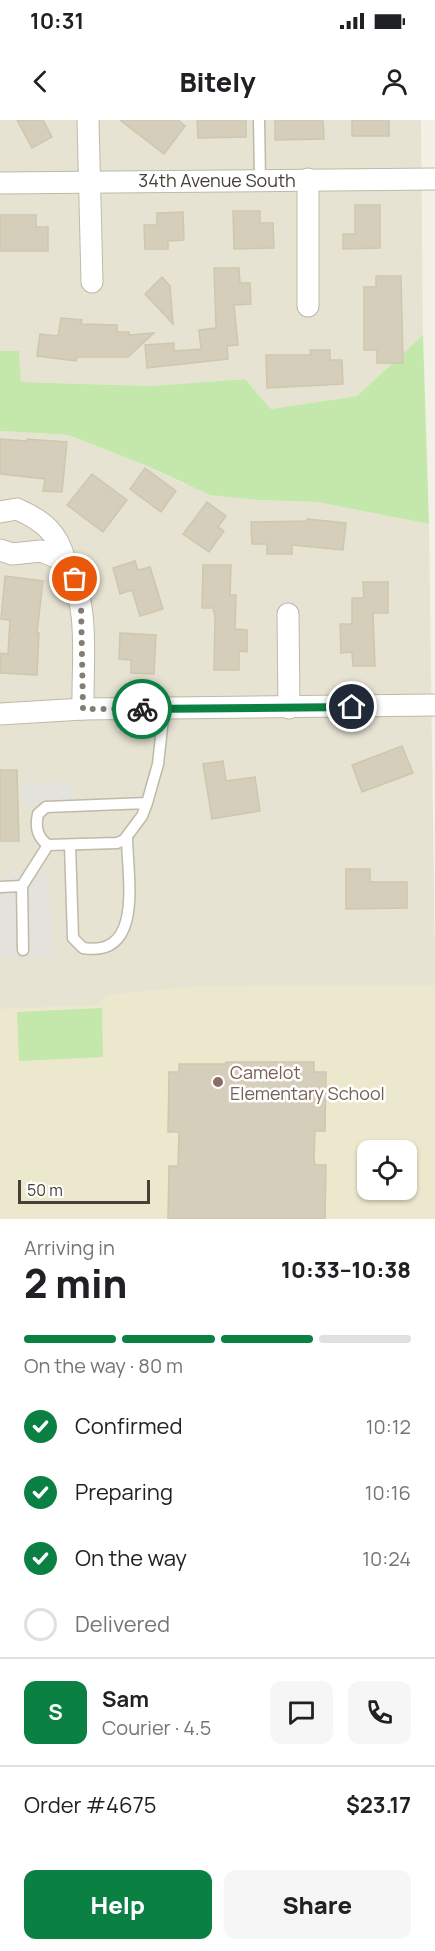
<!DOCTYPE html>
<meta charset="utf-8">
<style>
body{margin:0;font-family:Manrope,sans-serif;background:#f6f6f6;color:#202124;height:100vh;display:flex;flex-direction:column;font-size:22px;white-space:nowrap}
*{box-sizing:border-box;margin:0}
p{font-size:20px;color:#757577}
.icon{flex:none;width:33px;height:33px;fill:none;stroke:currentColor;stroke-width:2;stroke-linecap:round;stroke-linejoin:round}
.map{position:relative;height:1099px;overflow:hidden}
.panel{display:flex;flex-direction:column;background:#fff;flex:1}
.panel>*{flex:none}
.fabs{position:absolute;left:357px;top:1020px;display:grid;gap:12px}
.fabs a{display:grid;place-items:center;width:60px;height:60px;border-radius:12px;background:#fff;box-shadow:0 2px 4px #0004;font-size:30px}
.scale{position:absolute;left:18px;bottom:15px;width:132px;box-sizing:border-box;padding-left:6px;border:3px solid #454134;border-top:0;font-size:16px;line-height:21px;white-space:nowrap;color:#454134;-webkit-text-stroke:4px #fff;paint-order:stroke}
.pin{position:absolute;display:grid;place-items:center;width:51px;height:51px;color:#fff;margin:-26px;border:3px solid #fff;border-radius:50%;box-shadow:0 2px 6px #0007}
.courier{position:absolute;display:grid;place-items:center;width:60px;height:60px;margin:-30px;border:4px solid #0b8043;border-radius:50%;background:#fff;color:#222;box-shadow:0 2px 8px #0007}
.head em{font-style:normal;font-weight:800}
.head div{display:flex;flex-direction:column-reverse}
.head{display:flex;align-items:center;justify-content:space-between;height:102px;padding:0 24px}
h1{font-size:39px;font-weight:800;line-height:45px}
.bar{display:grid;grid-template-columns:repeat(4,1fr);gap:9px 6px;align-content:center;height:72px;padding:0 24px}
.bar i{height:8px;border-radius:4px;background:#e0e0e0}
.bar .active{background:#0b8043}
.bar p{grid-column:span 4}
.line{display:flex;align-items:center;gap:15px;padding:0 24px;border-top:2px solid #e0e0e0}
.line div{flex:1}
.round{display:grid;place-items:center;flex:none;width:63px;height:63px;border-radius:12px;background:#f6f6f6}
ol{padding:0 24px;list-style:none}
li{display:flex;align-items:center;gap:18px;height:66px}
li p{margin-inline-start:auto}
li .icon{padding:6px;border-radius:50%;background:#0b8043;color:#fff;stroke-width:4}
li:last-child{color:#757577}
li i{width:33px;height:33px;border:3px solid #e0e0e0;border-radius:50%}
.button{display:flex;gap:12px;margin-top:auto;padding:12px 24px}
.button a{flex:1;height:69px;border-radius:12px;background:#0b8043;color:#fff;font-size:24px;font-weight:800;line-height:69px;text-align:center}
.button a+a{background:#f6f6f6;color:#202124}
.status{display:flex;justify-content:space-between;align-items:center;height:42px;padding:0 30px;background:#fff;direction:ltr}
.status svg{height:16px;fill:currentColor}
header{display:flex;justify-content:space-between;align-items:center;height:78px;padding:0 24px;background:#fff;font-size:27px;font-weight:800}
.map>svg:first-child{display:block}
</style>
<div class="status"><b>10:31</b><svg viewBox="0 0 49 12"><path d="M0 12V9h3v3zM5 12V6h3v6zM10 12V3h3v9zM15 12V0h3v12zM26 1h20v11H26zM47 4h2v5h-2z"/></svg></div>
<header><svg class="icon" aria-label="back" viewBox="0 0 24 24"><path d="M15 5l-7 7 7 7"/></svg>Bitely<svg class="icon" aria-label="person" viewBox="0 0 24 24"><circle cx="12" cy="8" r="4"/><path d="M4 21q1-7 8-7t8 7"/></svg></header>
<div class="map">
<svg width="435" height="1099" viewBox="0 0 435 1099">
<rect width="100%" height="100%" fill="#f3f0e5"/>
<!-- residential -->
<g fill="#e7e3d3" fill-rule="evenodd">
<polygon points="0,0 421,0 423,215 357,276 271,289 245,259 150,266 20,262 19,231 0,231"/>
<path d="M0,311L68,315L145,345L184,364L258,380L317,382L429,404L435,852V1099H0ZM368,1030H406V1070H368Z"/>
</g>
<!-- education -->
<path fill="#ece8ce" fill-rule="evenodd" d="M435,865V1099H0V889L99,885L107,875L198,866ZM368,1030H406V1070H368Z"/>
<!-- green -->
<g fill="#c4e8ac">
<polygon points="423,215 429,404 317,382 258,380 210,375 145,345 68,315 0,311 0,231 19,231 21,262 150,266 245,259 271,289 357,276"/>
<polygon points="102,888 103,937 19,941 17,892"/>
</g>
<!-- parking -->
<g fill="#e3e2dd">
<polygon points="72,662 72,684 22,685 22,663"/>
<polygon points="49,751 51,837 0,838 0,759 8,758 16,752"/>
</g>
<!-- building -->
<g fill="#d4ceba" stroke="#cfc7ad" stroke-width="1.5">
<polygon points="17,0 43,0 52,17 32,28"/>
<polygon points="120,0 178,0 185,6 164,34"/>
<polygon points="197,0 246,0 246,17 198,18"/>
<polygon points="275,0 323,0 324,19 275,20"/>
<rect x="352" y="0" width="37" height="16"/>
<polygon points="355,85 380,85 380,128 343,129 343,114 355,114"/>
<polygon points="233,91 260,91 260,103 273,103 274,128 234,129"/>
<polygon points="183,92 184,120 168,121 168,129 145,129 144,105 157,105 157,93"/>
<polygon points="0,95 36,95 36,107 48,107 48,131 0,131"/>
<polygon points="214,148 239,148 240,163 250,163 251,184 234,185 238,225 227,226 228,239 147,248 145,225 174,223 174,231 201,229 199,210 216,208"/>
<polygon points="376,156 401,156 403,243 377,243 377,230 364,230 364,167 376,167"/>
<polygon points="162,157 170,166 173,204 145,174"/>
<polygon points="61,198 82,200 81,204 117,205 117,212 129,212 129,215 154,213 128,237 77,237 76,241 37,236 40,214 58,216"/>
<polygon points="310,230 330,230 330,240 342,240 343,264 267,268 266,235 311,235"/>
<polygon points="0,319 27,321 27,319 67,322 62,372 43,371 45,359 0,354"/>
<polygon points="145,348 176,371 161,392 130,369"/>
<polygon points="92,354 127,380 103,412 67,385"/>
<polygon points="207,382 226,396 218,407 224,411 209,432 183,414"/>
<polygon points="307,399 346,403 343,430 292,425 292,434 267,434 267,424 252,424 251,402 307,401"/>
<polygon points="135,441 138,450 150,447 163,489 140,496 132,470 120,474 113,448"/>
<polygon points="203,445 231,445 230,475 236,475 235,509 247,510 247,532 239,531 239,550 214,550 215,496 213,488 202,488"/>
<polygon points="5,456 43,461 37,513 39,513 37,555 0,553 1,533 8,534 10,500 1,499"/>
<polygon points="363,462 388,462 388,493 373,493 375,546 353,546 352,532 341,533 340,504 352,504 352,478 364,478"/>
<polygon points="120,513 156,515 154,554 131,553 131,540 119,539"/>
<polygon points="402,626 413,653 362,672 352,645"/>
<polygon points="223,641 226,661 255,657 260,691 212,699 203,644"/>
<polygon points="0,650 17,650 19,721 0,721"/>
<polygon points="346,749 370,749 370,762 407,762 407,788 346,789"/>
<polygon points="226,942 314,942 314,952 326,952 325,1011 315,1011 314,1038 315,1045 326,1045 325,1099 168,1099 169,1046 178,1046 179,1012 168,1012 169,952 179,952 179,944 226,944"/>
</g>
<g fill="none" stroke-linecap="round" stroke-linejoin="round">
<defs>
<g id="service">
<polyline points="259,0 260,60"/>
<path d="M147,683L142,696L124,720L117,723L48,725C37,717 35,707 38,694L46,687L147,683L158,644L164,589"/>
<path d="M70,725L73,818L83,828C145,838 127,755 127,717"/>
<polyline points="22,766 48,725"/>
<polyline points="0,767 22,766 23,830"/>
</g>
<g id="minor">
<polyline points="88,0 92,162"/>
<polyline points="0,63 435,59"/>
<polyline points="308,186 308,59"/>
<path d="M0,392L17,389C44,401 58,413 65,441L41,431L12,434L0,430"/>
<path d="M65,441C91,483 82,541 83,589"/>
<polyline points="288,494 289,588"/>
<polyline points="0,594 83,589 435,585"/>
</g>
</defs>
<!-- service casing -->
<use href="#service" stroke="#bebaa7" stroke-width="13"/>
<!-- minor casing -->
<use href="#minor" stroke="#bebaa7" stroke-width="23"/>
<!-- service -->
<use href="#service" stroke="#fff" stroke-width="10"/>
<!-- minor -->
<use href="#minor" stroke="#fff" stroke-width="21"/>
</g>
<g fill="none" stroke-linecap="round" stroke-linejoin="round">
<!-- done -->
<polyline stroke="#827e72" stroke-width="6" stroke-dasharray="0 10.8" points="75,459 81,485 83,589 142,589"/>
<!-- route -->
<polyline stroke="#0b8043" stroke-width="8" points="142,589 352,587"/>
</g>
<!-- markers -->
<circle fill="#8d6e63" stroke="#fff" stroke-width="2" cx="218" cy="962" r="6"/>
<g text-anchor="middle" dominant-baseline="central" stroke-width="5" stroke-linejoin="round" paint-order="stroke">
<!-- street labels -->
<g font-size="18" fill="#454134" stroke="#fff">
<text x="217" y="60">34th Avenue South</text>
</g>
<!-- education labels -->
<g font-size="18" fill="#785e54" stroke="#fff" text-anchor="start">
<text x="230" y="952">Camelot<tspan x="230" dy="21">Elementary School</tspan></text>
</g>
</g>
</svg>
<div class="fabs">
<a><svg class="icon" aria-label="locate" viewBox="0 0 24 24"><circle cx="12" cy="12" r="6"/><path d="M12 2v4M12 18v4M2 12h4M18 12h4"/></svg></a>
</div>
<div class="scale">50 m</div>
<div class="pin" style="left:75px;top:459px;background:#ea580c"><svg class="icon" aria-label="bag" viewBox="0 0 24 24"><path d="M5 8h14l-1 12H6zM9 8a3 3 0 0 1 6 0"/></svg></div>
<div class="pin" style="left:352px;top:587px;background:#1f2937"><svg class="icon" aria-label="home" viewBox="0 0 24 24"><path d="M3 11l9-7 9 7M6 9v11h12V9"/></svg></div>
<div class="courier" style="left:142px;top:589px"><svg class="icon" aria-label="bike" viewBox="0 0 24 24"><circle cx="6" cy="16" r="4"/><circle cx="18" cy="16" r="4"/><path d="M6 16l4-8h5l3 8M10 8l3 8H6M13 5h3"/></svg></div>
</div>
<section class="panel">
<div class="head"><div><h1>2 min</h1><p>Arriving in</p></div><em>10:33–10:38</em></div>
<div class="bar"><i class="active"></i><i class="active"></i><i class="active"></i><i></i><p>On the way · 80 m</p></div>
<ol>
<li><svg class="icon" aria-label="check" viewBox="0 0 24 24"><path d="M5 12l5 5 9-10"/></svg>Confirmed<p>10:12</p></li>
<li><svg class="icon" aria-label="check" viewBox="0 0 24 24"><path d="M5 12l5 5 9-10"/></svg>Preparing<p>10:16</p></li>
<li><svg class="icon" aria-label="check" viewBox="0 0 24 24"><path d="M5 12l5 5 9-10"/></svg>On the way<p>10:24</p></li>
<li><i></i>Delivered</li>
</ol>
<div class="line" style="height:108px"><b class="round" style="background:#0b8043;color:#fff">S</b><div><b>Sam</b><p>Courier · 4.5</p></div><a class="round"><svg class="icon" aria-label="chat" viewBox="0 0 24 24"><path d="M4 5h16v11H9l-5 4z"/></svg></a><a class="round"><svg class="icon" aria-label="phone" viewBox="0 0 24 24"><path d="M5 4h4l2 5-3 2q2 4 5 5l2-3 5 2v4C11 20 4 13 5 4z"/></svg></a></div>
<div class="line" style="height:78px"><div>Order #4675</div><b>$23.17</b></div>
<div class="button"><a>Help</a><a>Share</a></div>
</section>
